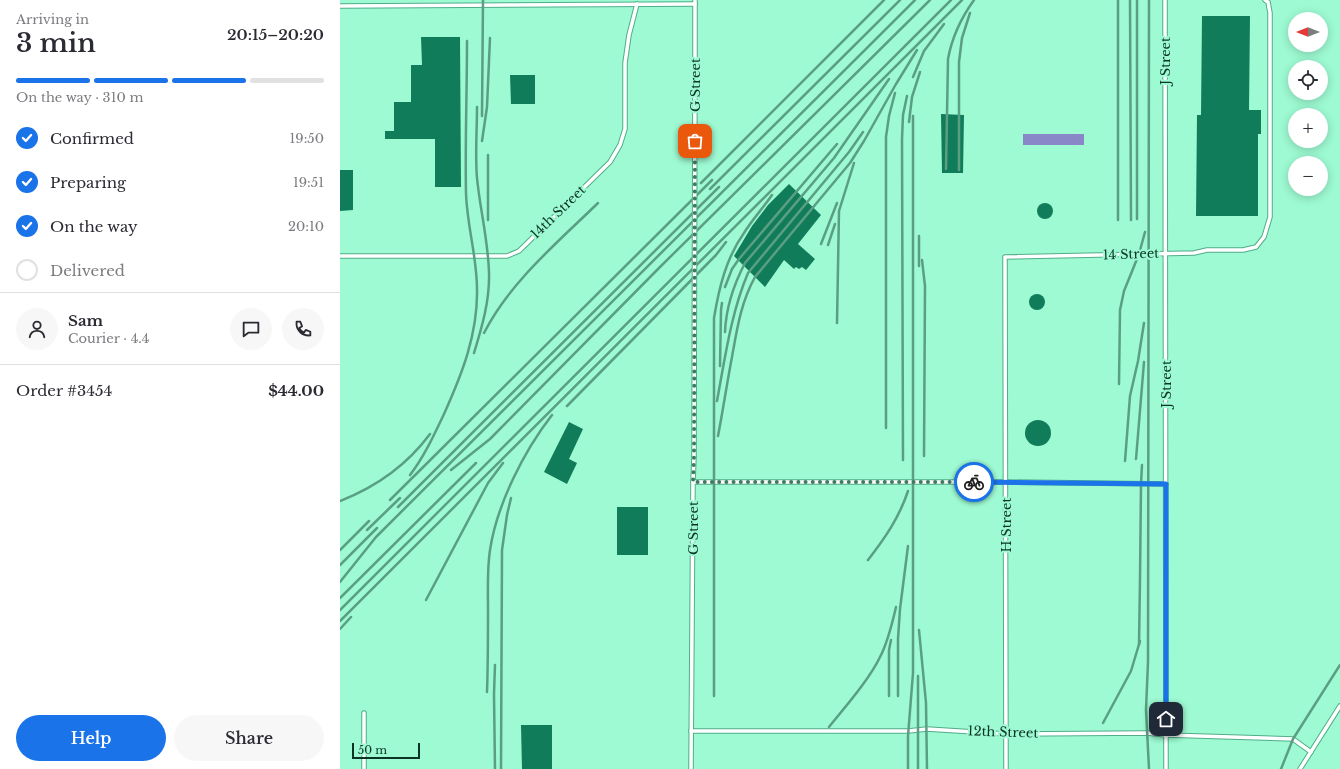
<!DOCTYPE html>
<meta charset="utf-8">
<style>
body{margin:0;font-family:"Libre Baskerville",serif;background:#f7f7f7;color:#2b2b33;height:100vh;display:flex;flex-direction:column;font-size:15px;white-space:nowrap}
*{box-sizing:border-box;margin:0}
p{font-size:13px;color:#7c7c81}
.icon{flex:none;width:22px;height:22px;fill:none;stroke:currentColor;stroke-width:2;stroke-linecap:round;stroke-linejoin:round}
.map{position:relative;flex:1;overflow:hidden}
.details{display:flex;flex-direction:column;background:#fff;width:340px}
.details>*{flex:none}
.needle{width:26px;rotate:270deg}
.tools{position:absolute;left:948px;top:12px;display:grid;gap:8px}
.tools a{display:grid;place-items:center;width:40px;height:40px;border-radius:50%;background:#fff;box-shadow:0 2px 10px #0003;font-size:20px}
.scale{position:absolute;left:12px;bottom:10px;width:68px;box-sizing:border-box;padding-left:4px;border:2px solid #0c3425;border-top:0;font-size:11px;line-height:14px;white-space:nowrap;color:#0c3425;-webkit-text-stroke:3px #9dfad2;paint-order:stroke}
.pin{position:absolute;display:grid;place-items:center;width:34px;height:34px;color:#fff;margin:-17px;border-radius:8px;box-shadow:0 2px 6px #0006}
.courier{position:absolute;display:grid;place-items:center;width:40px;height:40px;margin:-20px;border:3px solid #1a73e8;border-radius:50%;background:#fff;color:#222;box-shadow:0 1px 5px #0007}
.summary em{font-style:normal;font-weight:600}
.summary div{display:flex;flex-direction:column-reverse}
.summary{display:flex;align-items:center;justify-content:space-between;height:68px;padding:0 16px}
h1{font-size:26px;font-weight:600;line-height:30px}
.bar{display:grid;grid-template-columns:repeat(4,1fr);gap:6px 4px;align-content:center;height:48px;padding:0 16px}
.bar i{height:5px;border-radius:3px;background:#e1e1e2}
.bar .current{background:#1a73e8}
.bar p{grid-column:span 4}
.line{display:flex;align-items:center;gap:10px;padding:0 16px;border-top:1px solid #e1e1e2}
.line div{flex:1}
.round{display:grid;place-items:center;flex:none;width:42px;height:42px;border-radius:21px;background:#f7f7f7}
ol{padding:0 16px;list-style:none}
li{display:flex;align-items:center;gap:12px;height:44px}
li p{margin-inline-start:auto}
li .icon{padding:4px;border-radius:50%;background:#1a73e8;color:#fff;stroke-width:4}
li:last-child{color:#7c7c81}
li i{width:22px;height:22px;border:2px solid #e1e1e2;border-radius:50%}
.cta{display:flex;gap:8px;margin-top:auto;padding:8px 16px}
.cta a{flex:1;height:46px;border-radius:24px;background:#1a73e8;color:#fff;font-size:16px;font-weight:600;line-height:46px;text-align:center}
.cta a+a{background:#f7f7f7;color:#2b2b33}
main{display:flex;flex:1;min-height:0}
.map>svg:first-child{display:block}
</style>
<main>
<section class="details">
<div class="summary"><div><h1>3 min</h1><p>Arriving in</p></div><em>20:15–20:20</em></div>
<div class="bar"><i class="current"></i><i class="current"></i><i class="current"></i><i></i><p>On the way · 310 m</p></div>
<ol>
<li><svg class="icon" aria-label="check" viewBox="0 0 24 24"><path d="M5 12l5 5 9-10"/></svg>Confirmed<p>19:50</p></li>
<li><svg class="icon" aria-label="check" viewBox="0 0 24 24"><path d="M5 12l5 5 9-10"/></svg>Preparing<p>19:51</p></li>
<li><svg class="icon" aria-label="check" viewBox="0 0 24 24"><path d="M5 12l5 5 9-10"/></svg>On the way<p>20:10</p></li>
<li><i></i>Delivered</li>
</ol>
<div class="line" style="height:72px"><a class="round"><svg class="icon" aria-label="person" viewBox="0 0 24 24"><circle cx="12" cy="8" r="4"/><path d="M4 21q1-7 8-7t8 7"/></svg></a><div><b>Sam</b><p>Courier · 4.4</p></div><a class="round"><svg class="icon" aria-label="chat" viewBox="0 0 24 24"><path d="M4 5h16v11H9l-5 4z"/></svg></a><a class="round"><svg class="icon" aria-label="phone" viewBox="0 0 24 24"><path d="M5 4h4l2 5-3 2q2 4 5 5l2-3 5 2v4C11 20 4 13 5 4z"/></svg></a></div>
<div class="line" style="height:52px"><div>Order #3454</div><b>$44.00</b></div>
<div class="cta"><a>Help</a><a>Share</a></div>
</section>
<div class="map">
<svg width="1000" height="769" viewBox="0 0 1000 769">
<rect width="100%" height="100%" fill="#9dfad2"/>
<!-- water -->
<rect fill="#8987c8" x="683" y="134" width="61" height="11"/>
<!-- building -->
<g fill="#117c5a">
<polygon points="862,16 910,16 909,110 921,110 921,134 918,134 918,216 856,216 857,115 861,115"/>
<polygon points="81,37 120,37 121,187 95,187 95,139 45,139 45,131 54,131 54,102 71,102 71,65 82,65"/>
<polygon points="170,75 195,75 195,104 171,104"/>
<polygon points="601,114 624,115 623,173 602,173"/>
<polygon points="0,170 13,170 13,210 0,211"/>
<polygon points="449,184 481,215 458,244 475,259 466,270 462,267 459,269 456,267 454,269 444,260 425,287 394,256 412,226 428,205"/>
<circle cx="705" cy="211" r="8"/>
<circle cx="697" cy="302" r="8"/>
<circle cx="698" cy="433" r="13"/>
<polygon points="229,422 243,429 229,459 237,463 227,484 204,472"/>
<rect x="277" y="507" width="31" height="48"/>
<polygon points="181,725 212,725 212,769 182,769"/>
</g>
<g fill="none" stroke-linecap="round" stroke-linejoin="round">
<defs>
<g id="service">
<polyline points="355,0 355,62"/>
<polyline points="825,0 826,769"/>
<polyline points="0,6 355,4"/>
<polyline points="0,256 167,256 179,251 270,162 280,145 285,129 285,63 289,35 297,4"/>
<polyline points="353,482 666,482 826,484"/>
<polyline points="351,731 568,731 587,729 666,734 807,733 826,735 953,739 971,752"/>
<polyline points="24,769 24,713"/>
<polyline points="351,769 353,482 354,457"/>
<polyline points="666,769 665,257 854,253 867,250 903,250 916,247 924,237 930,217 930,13 928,2 925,0"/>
<polyline points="960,769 1000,706"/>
</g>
</defs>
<!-- service casing -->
<use href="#service" stroke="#50ad88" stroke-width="5.5"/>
<!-- service -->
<use href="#service" stroke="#fff" stroke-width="3.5"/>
<!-- rail -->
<g stroke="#5a9f83" stroke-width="2.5">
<polyline points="778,0 778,220"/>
<polyline points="790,0 791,220"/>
<polyline points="797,0 797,219"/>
<polyline points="809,0 808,662 806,710 809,769"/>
<polyline points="573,77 584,51 604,24"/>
<polyline points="142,116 143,0"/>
<polyline points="569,122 572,97 580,72"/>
<polyline points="142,141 147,107 150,38"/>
<polyline points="148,155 148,220"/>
<path d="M606,169L608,59C612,37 621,18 634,0"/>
<polyline points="619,170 619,62 622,38 630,13"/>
<polyline points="361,183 544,0"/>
<polyline points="370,189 560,0"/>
<polyline points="481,244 497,203"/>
<polyline points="488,245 495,224"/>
<polyline points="582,260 585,286 584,456"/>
<polyline points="579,266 579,236"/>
<polyline points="385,287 392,269 399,259 497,144"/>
<polyline points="497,323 499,211 514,163"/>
<path d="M385,332C386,308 394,284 405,263L494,158L549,79"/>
<path d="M144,333C170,282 217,243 258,203"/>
<path d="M134,353C142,327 150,300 149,272C148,240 140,209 137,178C135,155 137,131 137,107"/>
<polyline points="380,366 381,310 382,303"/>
<polyline points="779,384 780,310 784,291 799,254 805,232"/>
<path d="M377,401C385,358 391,313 408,273L509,152L523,132"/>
<polyline points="227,406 376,255 386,242"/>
<polyline points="546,428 546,137 549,116 555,93"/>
<path d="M378,436C383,410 387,383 392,357C397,329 401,302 415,277L510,163L524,141L556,84L577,50"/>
<polyline points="796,459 804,362"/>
<polyline points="563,460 562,139 563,115 567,96"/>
<polyline points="785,461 790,396 798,361 804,323"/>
<polyline points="111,470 150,439 320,267 590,0"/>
<path d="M70,475C84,457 94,435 104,414C122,374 138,334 137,289C137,257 127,226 126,193C125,143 127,92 127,41"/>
<polyline points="50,500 372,180"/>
<path d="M0,501C36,487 67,465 90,434"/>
<polyline points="58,507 379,187"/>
<polyline points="27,530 60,498"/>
<polyline points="0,550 29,521"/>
<path d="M528,560C545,538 559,518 568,491"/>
<polyline points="0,565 37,528"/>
<polyline points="0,582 36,537 575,0"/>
<polyline points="0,598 136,463"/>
<polyline points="86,600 148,483 163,463"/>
<polyline points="0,610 611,0"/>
<polyline points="0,621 622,0"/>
<polyline points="0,629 11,617"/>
<polyline points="579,630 586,703 587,769"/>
<polyline points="799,645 800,579 801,484 802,465"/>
<path d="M147,692C148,665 148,638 148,610C148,590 147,569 150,550C157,504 184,451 212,415"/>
<path d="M374,696V318C379,288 386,258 404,233C412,220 423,208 432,195"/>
<polyline points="549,696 549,650 551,640"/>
<polyline points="558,696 558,639 560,609 568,546"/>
<polyline points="763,723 791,671 800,641"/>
<path d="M489,727C505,707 529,680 540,657C548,642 552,624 556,607"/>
<polyline points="155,769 154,694 155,665"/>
<polyline points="161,769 162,550 167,515 171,498"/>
<polyline points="568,769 568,736 573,673 573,116"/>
<polyline points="578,769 578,676"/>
<polyline points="941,769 953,739 1000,665"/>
</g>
<defs>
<polyline id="service-bridge" points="354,457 355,62"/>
</defs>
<!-- service-bridge casing -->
<use href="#service-bridge" stroke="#50ad88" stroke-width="5.5" stroke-linecap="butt"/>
<!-- service-bridge -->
<use href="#service-bridge" stroke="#fff" stroke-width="3.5"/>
</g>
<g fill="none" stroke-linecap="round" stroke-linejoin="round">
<!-- done -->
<polyline stroke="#3f7962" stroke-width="4" stroke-dasharray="0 7.2" points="355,141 354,457 353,482 634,482"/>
<!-- route -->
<polyline stroke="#1a73e8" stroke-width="5" points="634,482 826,484 826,719"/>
</g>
<g text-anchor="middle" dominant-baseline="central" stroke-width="4" stroke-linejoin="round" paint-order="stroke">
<!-- street labels -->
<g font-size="13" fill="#0c3425" stroke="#9dfad2">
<text transform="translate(825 61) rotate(-90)">J Street</text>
<text transform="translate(355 85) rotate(-90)">G Street</text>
<text transform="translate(218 212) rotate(-44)">14th Street</text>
<text transform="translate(791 254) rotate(-2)">14 Street</text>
<text transform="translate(826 384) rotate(-90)">J Street</text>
<text transform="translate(666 525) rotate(-90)">H Street</text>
<text transform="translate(353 528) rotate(-90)">G Street</text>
<text transform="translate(663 732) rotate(2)">12th Street</text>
</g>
</g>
</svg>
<div class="tools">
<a><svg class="needle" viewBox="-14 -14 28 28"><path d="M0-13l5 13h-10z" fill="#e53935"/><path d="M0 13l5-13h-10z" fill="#7c7c81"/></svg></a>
<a><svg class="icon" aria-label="locate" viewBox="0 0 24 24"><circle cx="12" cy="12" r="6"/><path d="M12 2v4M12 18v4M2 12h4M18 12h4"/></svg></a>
<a>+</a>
<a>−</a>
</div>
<div class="scale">50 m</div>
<div class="pin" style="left:355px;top:141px;background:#ea580c"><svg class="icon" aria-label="bag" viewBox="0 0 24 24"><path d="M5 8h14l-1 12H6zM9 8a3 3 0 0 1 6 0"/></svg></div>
<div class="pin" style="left:826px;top:719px;background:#1f2937"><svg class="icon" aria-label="home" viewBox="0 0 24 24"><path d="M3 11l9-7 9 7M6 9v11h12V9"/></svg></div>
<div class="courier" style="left:634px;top:482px"><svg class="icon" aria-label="bike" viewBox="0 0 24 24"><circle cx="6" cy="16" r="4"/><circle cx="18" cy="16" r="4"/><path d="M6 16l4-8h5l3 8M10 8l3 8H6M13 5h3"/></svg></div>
</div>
</main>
